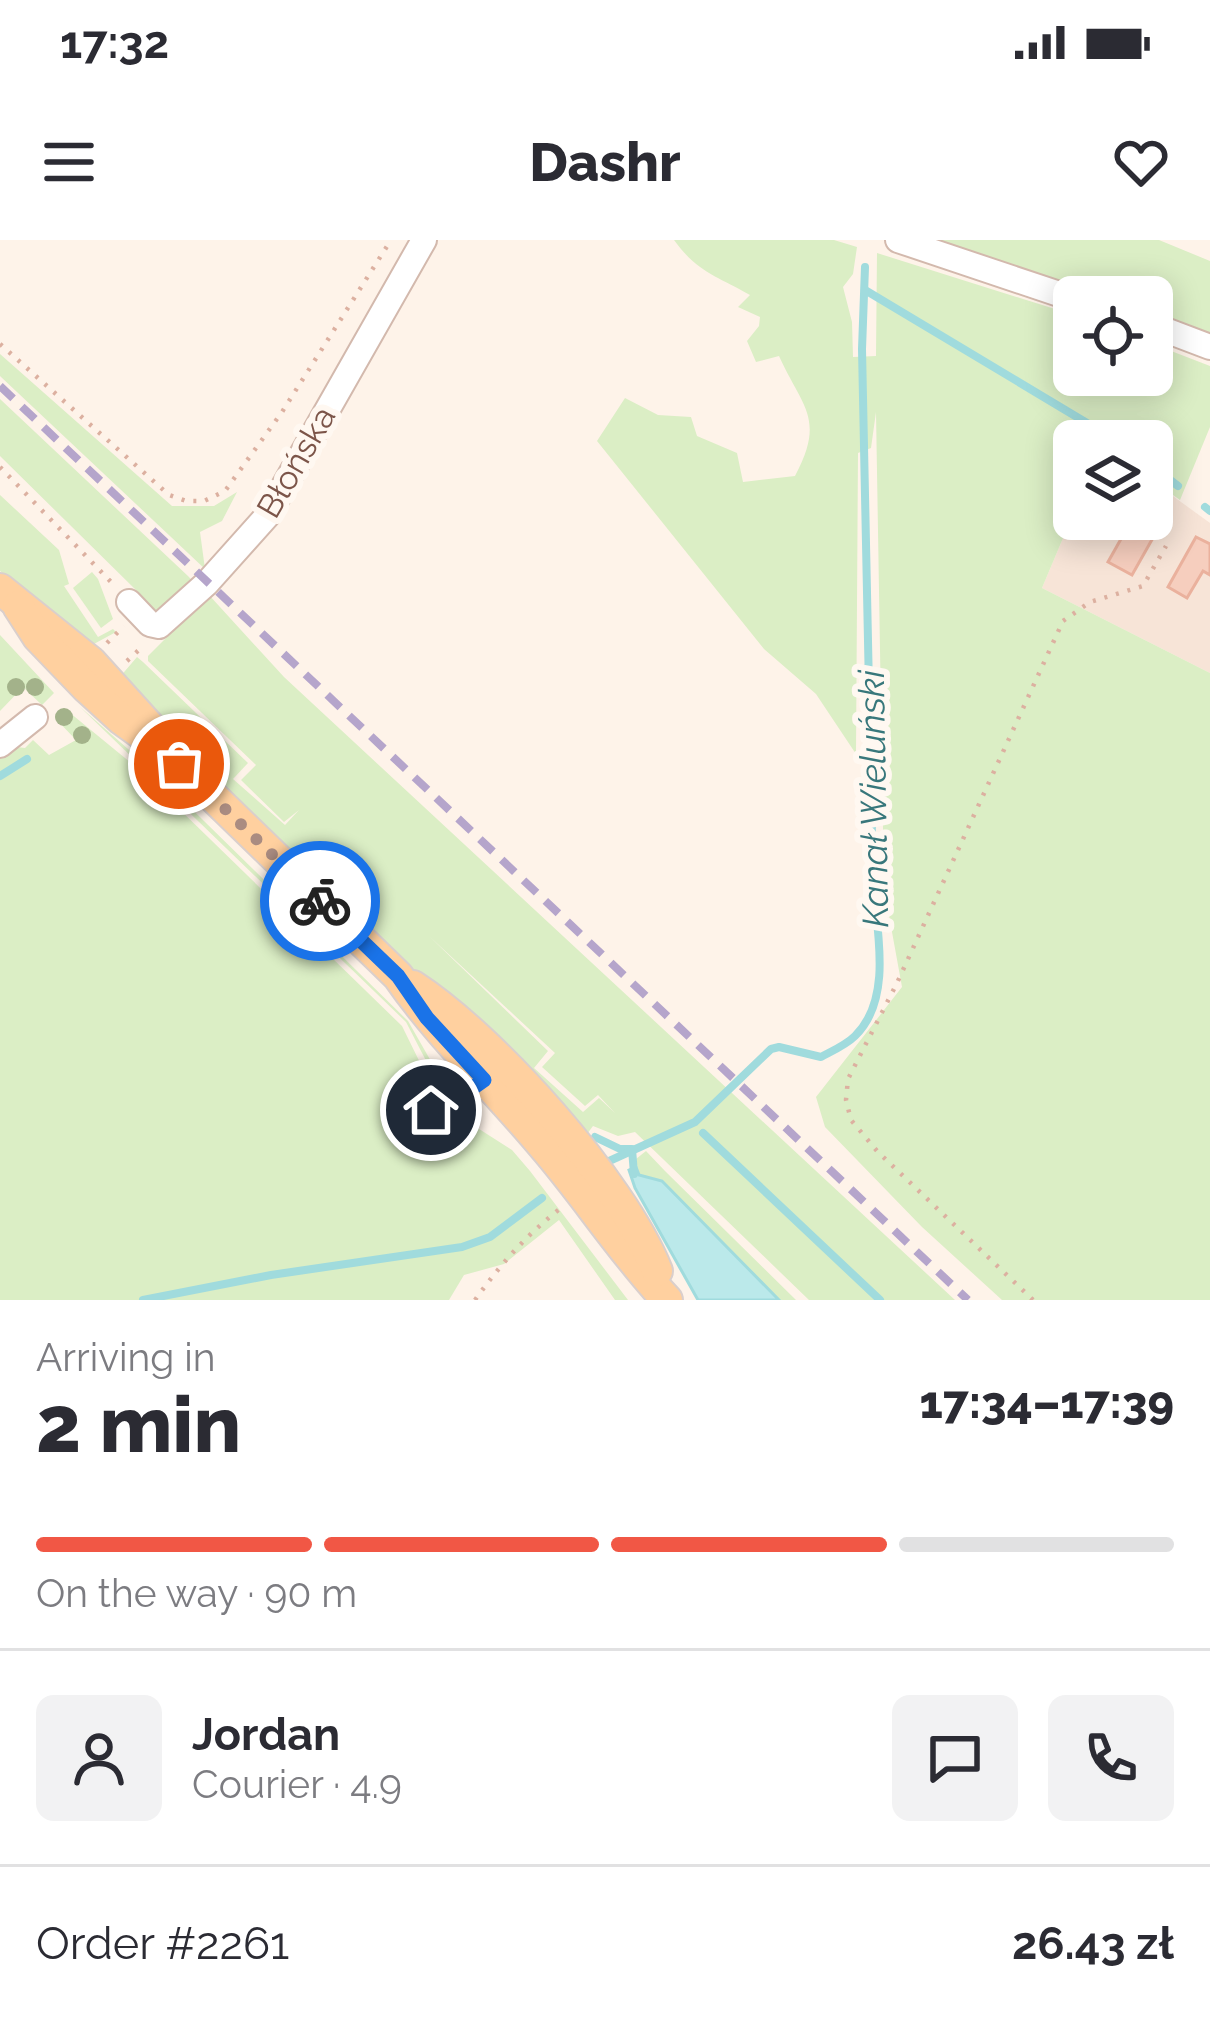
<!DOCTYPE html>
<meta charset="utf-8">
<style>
body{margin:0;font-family:Raleway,sans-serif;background:#f2f2f3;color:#2b2b33;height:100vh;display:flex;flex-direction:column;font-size:45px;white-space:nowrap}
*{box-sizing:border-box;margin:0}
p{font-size:39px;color:#7c7c81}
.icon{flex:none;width:66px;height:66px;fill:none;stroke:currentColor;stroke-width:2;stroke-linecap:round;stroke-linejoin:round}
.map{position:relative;height:1060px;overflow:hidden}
.drawer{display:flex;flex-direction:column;background:#fff;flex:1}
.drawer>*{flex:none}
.buttons{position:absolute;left:1053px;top:36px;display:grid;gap:24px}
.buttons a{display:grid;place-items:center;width:120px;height:120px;border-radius:18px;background:#fff;box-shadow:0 6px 30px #0003;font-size:60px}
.pin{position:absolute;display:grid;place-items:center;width:102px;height:102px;color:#fff;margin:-51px;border:6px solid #fff;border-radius:50%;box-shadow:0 3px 12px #0007}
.courier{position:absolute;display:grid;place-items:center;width:120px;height:120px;margin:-60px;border:9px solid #1a73e8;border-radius:50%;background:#fff;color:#222;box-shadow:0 3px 15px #0007}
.overview em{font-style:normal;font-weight:800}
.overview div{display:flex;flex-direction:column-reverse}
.overview{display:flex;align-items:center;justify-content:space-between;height:204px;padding:0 36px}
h1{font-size:78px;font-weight:800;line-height:90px}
.bar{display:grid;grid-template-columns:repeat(4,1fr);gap:18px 12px;align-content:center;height:144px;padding:0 36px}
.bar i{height:15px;border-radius:9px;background:#e1e1e2}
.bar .on{background:#f15745}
.bar p{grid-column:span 4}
.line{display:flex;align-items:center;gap:30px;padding:0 36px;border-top:3px solid #e1e1e2}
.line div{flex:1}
.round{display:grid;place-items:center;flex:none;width:126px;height:126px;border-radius:18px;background:#f2f2f3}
.status{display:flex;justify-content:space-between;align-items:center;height:84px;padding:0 60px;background:#fff;direction:ltr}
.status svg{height:33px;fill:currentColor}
header{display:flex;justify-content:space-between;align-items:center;height:156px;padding:0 36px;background:#fff;font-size:54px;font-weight:800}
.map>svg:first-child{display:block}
</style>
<div class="status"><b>17:32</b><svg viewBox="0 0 49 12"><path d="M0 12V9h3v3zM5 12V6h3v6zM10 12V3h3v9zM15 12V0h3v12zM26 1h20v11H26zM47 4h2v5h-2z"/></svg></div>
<header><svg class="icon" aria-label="menu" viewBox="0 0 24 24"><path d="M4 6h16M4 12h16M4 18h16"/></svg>Dashr<svg class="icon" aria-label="heart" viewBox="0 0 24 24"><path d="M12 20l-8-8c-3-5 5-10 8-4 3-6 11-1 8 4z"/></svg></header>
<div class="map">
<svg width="1210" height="1060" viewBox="0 0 1210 1060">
<rect width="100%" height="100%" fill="#fef3e9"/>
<!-- residential -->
<polygon fill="#f7e4d7" points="1152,241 1210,283 1210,433 1042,348 1074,272 1074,279 1152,279"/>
<!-- green -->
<g fill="#dbeec5" fill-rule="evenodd">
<path d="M674,0H834L857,7L853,34L843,47L852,82L853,117L876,116L877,13L1074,75V135H1152L1153,104L1210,126V187L1180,260L1152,240V201H1074V272L1042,348L1210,433V1060H1002L922,987L825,887L816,857L902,747L884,648L876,172L871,208L858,213L856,514L816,454L764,409L597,201L625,158L658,175L691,177L697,196L737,213L743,242L795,236C826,178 802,167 779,116L756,122L747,101L759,86L760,77L738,67L750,55C717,36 698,33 674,0Z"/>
<polygon points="932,0 1159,0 1210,21 1210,95 1166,78 1169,61 1154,55 1106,57"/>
<polygon points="0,114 172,266 214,266 237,252 222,281 200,292 205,329 0,136"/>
<polygon points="0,159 189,337 193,342 161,376 147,369 138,352 0,216"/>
<polygon points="0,255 59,310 69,344 64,346 98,397 113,389 116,392 92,405 0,331"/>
<polygon points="92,332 98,339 113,379 101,388 73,348"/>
<path d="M209,355L284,437L955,1060H809L635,892L618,896L593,886L581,902L426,744L193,520L119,438L137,417L143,422L248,523L233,539L285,585L299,570L284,582L241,540L256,525L148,421V416ZM429,696L555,813L542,827L585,866L598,855L615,873L599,858L583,872L534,828L548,811Z"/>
<polygon points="0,395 54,453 42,465 23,447 0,471"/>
<polygon points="79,466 152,530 408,781 444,844 436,840 406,782"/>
<polygon points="64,468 136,527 402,786 430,843 424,855 438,886 465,880 512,910 530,931 628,1060 615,1060 559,980 504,1024 464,1035 449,1060 0,1060 0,518 17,507 25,508 33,500 49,515 76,500 55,478"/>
<polygon points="646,911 665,931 796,1060 779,1060 662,941 639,935 636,919"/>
</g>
<!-- water -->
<polygon fill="#bbe9ea" stroke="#a0dbdd" stroke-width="3" points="636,927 639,935 662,941 779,1060 698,1060 635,948 629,930"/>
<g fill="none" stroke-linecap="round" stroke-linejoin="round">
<!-- stream -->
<g stroke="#a0dbdd" stroke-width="8">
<polyline points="865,50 1117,201"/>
<polyline points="1152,226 1178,246"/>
<polyline points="1205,267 1210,271"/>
<polyline points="0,536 27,519"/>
<polyline points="703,893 880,1060"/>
<polyline points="595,897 620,909 632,909 634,934"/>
<path d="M607,922L695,882L771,809L779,807L821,817C832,811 846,805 855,796C893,759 877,690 873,644L862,109L865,27"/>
<polyline points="143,1060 271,1035 462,1007 490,997 542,958"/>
</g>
</g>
<!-- building -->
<g fill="#f6cebe" stroke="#eab19d" stroke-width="3">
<polygon points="1130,283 1154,296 1132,335 1108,322"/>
<polygon points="1196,297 1210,304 1210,335 1203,331 1187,358 1168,347"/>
</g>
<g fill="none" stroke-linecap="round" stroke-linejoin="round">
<defs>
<g id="minor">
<polyline points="898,0 1074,59"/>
<polyline points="1152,85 1210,107"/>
<polyline points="129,362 150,384 159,386 207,343 267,276 424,0"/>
<polyline points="0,505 35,477"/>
<polyline points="431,870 473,850 495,830"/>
</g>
<g id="major">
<polyline points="0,349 91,422 149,486"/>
<path d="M18,366L38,397L87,448L121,479L168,513L398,736C441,798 496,849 544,907C587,957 622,1012 667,1060"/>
<path d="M413,746C493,798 622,942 657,1031"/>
</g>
</defs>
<!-- minor casing -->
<use href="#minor" stroke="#d3b9ad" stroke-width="28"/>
<!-- major casing -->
<use href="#major" stroke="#dacfcc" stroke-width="34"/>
<!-- path -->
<g stroke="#dcb0a0" stroke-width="4.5" stroke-dasharray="3 9" stroke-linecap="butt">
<polyline points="0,104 169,255 186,261 204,261 225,251 282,172 391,0"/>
<polyline points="0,227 113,344"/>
<polyline points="107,403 124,386"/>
<polyline points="127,421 142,407 141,404"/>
<path d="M475,1060C500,1025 526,995 561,968"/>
<polyline points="1033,1060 877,911 851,880 846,860 848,839 897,743 1063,381 1090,362 1143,346 1166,306"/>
</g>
<!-- minor -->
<use href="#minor" stroke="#fff" stroke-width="24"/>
<!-- major -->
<use href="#major" stroke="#ffd09f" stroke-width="30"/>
<!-- rail -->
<polyline stroke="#b5a5cb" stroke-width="8" stroke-dasharray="18 12" stroke-linecap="butt" points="0,146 968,1060"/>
</g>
<!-- trees -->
<g fill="#a3b28a">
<circle cx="16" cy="447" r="9"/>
<circle cx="35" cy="447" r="9"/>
<circle cx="64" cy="477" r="9"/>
<circle cx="82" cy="495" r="9"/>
</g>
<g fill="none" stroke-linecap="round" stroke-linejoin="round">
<!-- done -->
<polyline stroke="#aa8c81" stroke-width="12" stroke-dasharray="0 21.6" points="179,524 320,661"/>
<!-- route -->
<polyline stroke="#1a73e8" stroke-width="15" points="320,661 398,736 427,778 484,840 460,857 431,870"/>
</g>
<g text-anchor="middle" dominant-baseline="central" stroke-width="12" stroke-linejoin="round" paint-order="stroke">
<!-- street labels -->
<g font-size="33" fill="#7c5549" stroke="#fff8f1">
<text transform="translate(296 222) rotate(-60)">Błońska</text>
</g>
<!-- water labels -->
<g font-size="36" font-style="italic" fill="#38777b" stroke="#fff8f1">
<text transform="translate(873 559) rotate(-91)">Kanał Wieluński</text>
</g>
</g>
</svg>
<div class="buttons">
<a><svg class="icon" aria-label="locate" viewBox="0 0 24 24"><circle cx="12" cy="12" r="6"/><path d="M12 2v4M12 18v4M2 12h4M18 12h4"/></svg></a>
<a><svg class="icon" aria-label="layers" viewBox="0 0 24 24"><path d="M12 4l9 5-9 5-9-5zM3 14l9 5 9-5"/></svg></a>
</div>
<div class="pin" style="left:179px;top:524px;background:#ea580c"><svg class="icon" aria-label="bag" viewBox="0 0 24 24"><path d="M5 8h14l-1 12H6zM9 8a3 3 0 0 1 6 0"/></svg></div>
<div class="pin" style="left:431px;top:870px;background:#1f2937"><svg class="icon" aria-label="home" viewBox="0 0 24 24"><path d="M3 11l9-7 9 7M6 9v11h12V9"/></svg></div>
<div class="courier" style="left:320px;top:661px"><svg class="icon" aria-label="bike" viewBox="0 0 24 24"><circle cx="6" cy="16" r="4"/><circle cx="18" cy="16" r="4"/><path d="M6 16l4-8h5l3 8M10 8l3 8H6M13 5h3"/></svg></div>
</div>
<section class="drawer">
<div class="overview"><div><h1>2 min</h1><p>Arriving in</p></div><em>17:34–17:39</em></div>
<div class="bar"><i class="on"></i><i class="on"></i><i class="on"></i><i></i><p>On the way · 90 m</p></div>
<div class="line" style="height:216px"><a class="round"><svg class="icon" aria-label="person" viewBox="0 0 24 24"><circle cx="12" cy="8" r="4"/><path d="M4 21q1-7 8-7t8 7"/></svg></a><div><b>Jordan</b><p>Courier · 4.9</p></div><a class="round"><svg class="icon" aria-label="chat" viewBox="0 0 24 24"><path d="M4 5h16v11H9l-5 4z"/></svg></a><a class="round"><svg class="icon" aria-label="phone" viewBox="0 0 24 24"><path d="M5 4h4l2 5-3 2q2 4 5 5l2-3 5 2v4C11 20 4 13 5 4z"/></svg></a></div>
<div class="line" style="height:156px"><div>Order #2261</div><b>26.43 zł</b></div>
</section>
